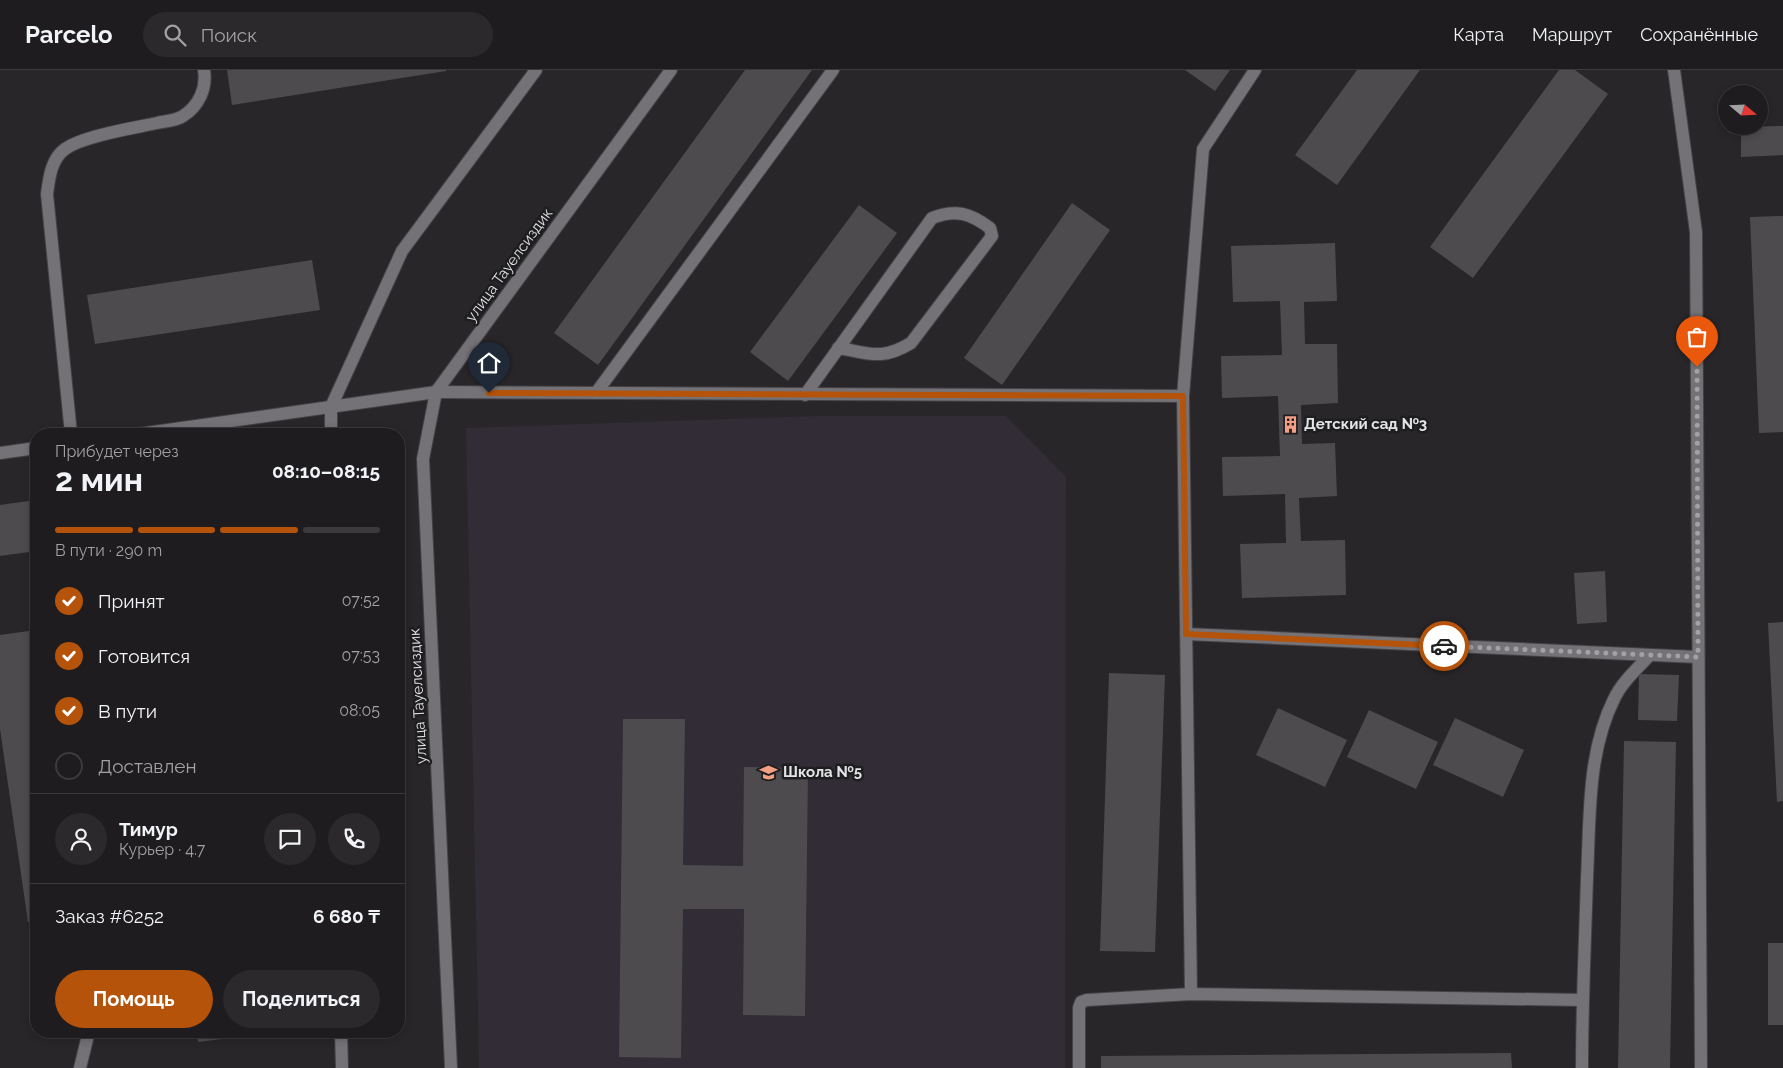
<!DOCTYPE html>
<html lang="ru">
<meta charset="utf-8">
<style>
body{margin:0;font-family:Raleway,sans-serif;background:#2b292c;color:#f1f3f6;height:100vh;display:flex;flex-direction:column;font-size:19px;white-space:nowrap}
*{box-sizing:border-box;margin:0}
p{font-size:16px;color:#a1a1a4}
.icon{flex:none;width:28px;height:28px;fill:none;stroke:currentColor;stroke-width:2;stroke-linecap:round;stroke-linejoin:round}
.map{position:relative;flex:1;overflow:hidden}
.drawer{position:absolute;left:30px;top:358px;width:375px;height:610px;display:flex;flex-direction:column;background:#1e1c1f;border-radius:20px;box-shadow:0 2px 8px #0003,0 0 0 1px #3c3a3d}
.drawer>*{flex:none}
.needle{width:32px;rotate:109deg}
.fabs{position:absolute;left:1718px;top:15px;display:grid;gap:10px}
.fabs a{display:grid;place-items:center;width:50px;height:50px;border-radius:50%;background:#1e1c1f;box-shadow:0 2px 8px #0003,0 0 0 1px #3c3a3d;font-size:25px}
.pin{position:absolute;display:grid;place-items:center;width:42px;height:42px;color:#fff;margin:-51px -21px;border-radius:50% 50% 50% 0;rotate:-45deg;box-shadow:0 0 5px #0007}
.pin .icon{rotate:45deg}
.courier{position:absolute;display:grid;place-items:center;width:50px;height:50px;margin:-25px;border:4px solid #b45309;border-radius:50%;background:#fff;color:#222;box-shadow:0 1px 6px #0007}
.overview em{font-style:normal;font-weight:700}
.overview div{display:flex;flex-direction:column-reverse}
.overview{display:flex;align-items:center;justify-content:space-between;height:85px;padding:0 25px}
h1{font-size:32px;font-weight:700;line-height:38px}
.bar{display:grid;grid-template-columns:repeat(4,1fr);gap:8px 5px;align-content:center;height:60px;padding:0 25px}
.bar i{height:6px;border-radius:4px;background:#3c3a3d}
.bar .selected{background:#b45309}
.bar p{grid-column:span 4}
.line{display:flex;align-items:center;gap:12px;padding:0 25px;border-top:1px solid #3c3a3d}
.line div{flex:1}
.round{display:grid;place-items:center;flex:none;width:52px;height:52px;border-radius:26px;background:#2b292c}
ol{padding:0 25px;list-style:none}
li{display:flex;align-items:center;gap:15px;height:55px}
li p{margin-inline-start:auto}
li .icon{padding:5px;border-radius:50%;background:#b45309;color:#fff;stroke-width:4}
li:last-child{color:#a1a1a4}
li i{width:28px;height:28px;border:2px solid #3c3a3d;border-radius:50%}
.button{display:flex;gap:10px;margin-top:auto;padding:10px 25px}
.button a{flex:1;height:58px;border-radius:30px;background:#b45309;color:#fff;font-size:20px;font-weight:700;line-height:58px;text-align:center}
.button a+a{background:#2b292c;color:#f1f3f6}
header{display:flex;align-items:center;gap:30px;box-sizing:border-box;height:70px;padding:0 25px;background:#1e1c1f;border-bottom:1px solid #3c3a3d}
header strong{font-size:24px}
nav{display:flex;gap:28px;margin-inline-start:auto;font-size:18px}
.search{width:350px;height:45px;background:#2b292c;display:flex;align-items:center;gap:12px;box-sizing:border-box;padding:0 18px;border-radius:28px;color:#a1a1a4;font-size:19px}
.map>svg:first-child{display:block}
</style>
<header>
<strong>Parcelo</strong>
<div class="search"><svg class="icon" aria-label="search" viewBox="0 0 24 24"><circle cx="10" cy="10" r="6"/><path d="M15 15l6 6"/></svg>Поиск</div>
<nav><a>Карта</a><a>Маршрут</a><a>Сохранённые</a></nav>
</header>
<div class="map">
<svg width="1783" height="998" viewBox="0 0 1783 998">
<rect width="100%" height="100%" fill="#282629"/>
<!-- built -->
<polygon fill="#312c35" points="816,346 1006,346 1066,407 1065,998 479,998 466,358"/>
<!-- building -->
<g fill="#4e4b4e">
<polygon points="227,0 446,0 446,1 232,35"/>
<polygon points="745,0 812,0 598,295 554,263"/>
<polygon points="1185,0 1230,0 1215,21"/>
<polygon points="1357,0 1420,0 1337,115 1295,85"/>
<polygon points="1559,0 1575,0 1608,24 1473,208 1430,177"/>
<polygon points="1783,56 1783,85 1741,87 1741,57"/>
<polygon points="1072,133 1110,160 1002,315 964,288"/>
<polygon points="859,135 897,163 788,311 750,282"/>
<polygon points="1783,146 1783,362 1759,363 1750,147"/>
<polygon points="1335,173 1337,231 1304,232 1305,274 1337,274 1338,333 1301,335 1302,374 1335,373 1337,426 1299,428 1301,471 1345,470 1346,525 1242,528 1240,474 1286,473 1285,424 1223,426 1222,387 1280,386 1278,326 1222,328 1221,286 1282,285 1280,231 1233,232 1231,176"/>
<polygon points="312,190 320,240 95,274 87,225"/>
<polygon points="36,430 36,481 0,486 0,435"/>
<polygon points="1605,501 1607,552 1577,554 1574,503"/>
<polygon points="1783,552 1783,731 1777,732 1768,553"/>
<polygon points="36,560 36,851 28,852 0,659 0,565"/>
<polygon points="1109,603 1165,605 1155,882 1100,881"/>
<polygon points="1639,604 1679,605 1677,651 1638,650"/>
<polygon points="1278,638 1347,670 1325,717 1256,685"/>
<polygon points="1369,640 1438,672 1416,719 1347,687"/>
<polygon points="1455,648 1524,680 1503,727 1433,695"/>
<polygon points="623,649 685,649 683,795 743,796 744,697 808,698 805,946 743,945 744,839 683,839 681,988 619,987"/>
<polygon points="1624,671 1676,672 1670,998 1618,998"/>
<rect x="1768" y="873" width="15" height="82"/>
<polygon points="197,961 246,961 247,966 198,972"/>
<polygon points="1511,983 1512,998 1101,998 1101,986"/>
</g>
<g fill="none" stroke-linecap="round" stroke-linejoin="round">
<defs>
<g id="service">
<polyline points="436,322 1183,326"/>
<polyline points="596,323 833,0"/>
<path d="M805,325L932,148C956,139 970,143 990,158L992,166L911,273C881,291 870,283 838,278"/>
<path d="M71,364L47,124C49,109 51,89 65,79C83,66 134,58 157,53C165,51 176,51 183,46C199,36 207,18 204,0"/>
<polyline points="1186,564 1698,587"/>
<polyline points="1191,924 1183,326 1203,79 1255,0"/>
<polyline points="80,998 89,961"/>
<polyline points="1079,998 1079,938 1081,932 1087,930 1191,924 1582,930"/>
<path d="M1582,998C1582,935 1585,872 1587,808C1590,749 1587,683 1614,629C1622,612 1637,599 1650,585"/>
</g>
<g id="minor">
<polyline points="1674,0 1696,162 1701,998"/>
<polyline points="139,364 436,322"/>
<polyline points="331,364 331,337 402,181 536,0"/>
<polyline points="0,383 36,378"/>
<polyline points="341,961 342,998"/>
<polyline points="451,998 423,389 436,322 671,0"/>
</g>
</defs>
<!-- service casing -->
<use href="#service" stroke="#444245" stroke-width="14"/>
<!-- minor casing -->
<use href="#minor" stroke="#444245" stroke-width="14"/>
<!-- service -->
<use href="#service" stroke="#747276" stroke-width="12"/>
<!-- minor -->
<use href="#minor" stroke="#747276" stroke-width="12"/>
</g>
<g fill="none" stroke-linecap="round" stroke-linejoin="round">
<!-- done -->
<polyline stroke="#a2a1a3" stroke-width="5" stroke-dasharray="0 9" points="1444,576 1698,587 1697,297"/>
<!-- route -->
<polyline stroke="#b45309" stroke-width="6" points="489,323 1183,326 1186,564 1444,576"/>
</g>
<!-- icons -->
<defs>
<symbol id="building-bare" viewBox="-9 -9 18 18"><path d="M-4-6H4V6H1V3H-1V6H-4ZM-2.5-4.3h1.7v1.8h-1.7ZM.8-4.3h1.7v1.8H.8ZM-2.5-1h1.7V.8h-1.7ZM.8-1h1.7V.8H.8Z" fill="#f39f83" stroke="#1e1d20" stroke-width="2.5" paint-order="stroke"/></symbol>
<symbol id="school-bare" viewBox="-9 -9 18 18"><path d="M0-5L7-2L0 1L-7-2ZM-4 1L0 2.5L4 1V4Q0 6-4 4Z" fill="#f39f83" stroke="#1e1d20" stroke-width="2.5" paint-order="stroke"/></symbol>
</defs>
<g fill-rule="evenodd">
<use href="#building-bare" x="1278" y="342" width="25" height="25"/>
<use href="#school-bare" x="756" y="690" width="25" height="25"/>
</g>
<g text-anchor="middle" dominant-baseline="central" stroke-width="5" stroke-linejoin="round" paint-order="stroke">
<!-- street labels -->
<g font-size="15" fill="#e4e3e5" stroke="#1e1d20">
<text transform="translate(509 195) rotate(-54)">улица Тауелсиздик</text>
<text transform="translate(418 626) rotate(-93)">улица Тауелсиздик</text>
</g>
<!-- poi labels -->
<g font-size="15" font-weight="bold" fill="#e4e3e5" stroke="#1e1d20" text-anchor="start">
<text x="1304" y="354">Детский сад №3</text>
<text x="783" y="702">Школа №5</text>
</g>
</g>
</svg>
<div class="fabs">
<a><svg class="needle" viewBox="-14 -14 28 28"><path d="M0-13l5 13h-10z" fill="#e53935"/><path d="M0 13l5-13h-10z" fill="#a1a1a4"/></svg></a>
</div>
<div class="pin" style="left:1697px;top:297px;background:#ea580c"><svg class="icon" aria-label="bag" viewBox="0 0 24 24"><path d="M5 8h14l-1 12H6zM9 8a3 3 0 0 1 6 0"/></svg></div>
<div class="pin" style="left:489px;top:323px;background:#1f2937"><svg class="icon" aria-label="home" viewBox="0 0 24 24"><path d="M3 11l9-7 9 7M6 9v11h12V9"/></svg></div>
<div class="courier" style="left:1444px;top:576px"><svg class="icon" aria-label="car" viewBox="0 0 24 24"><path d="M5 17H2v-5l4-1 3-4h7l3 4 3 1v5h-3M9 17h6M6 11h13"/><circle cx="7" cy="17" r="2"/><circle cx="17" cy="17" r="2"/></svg></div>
<section class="drawer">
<div class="overview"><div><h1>2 мин</h1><p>Прибудет через</p></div><em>08:10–08:15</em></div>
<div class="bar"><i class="selected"></i><i class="selected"></i><i class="selected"></i><i></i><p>В пути · 290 m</p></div>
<ol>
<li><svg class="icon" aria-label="check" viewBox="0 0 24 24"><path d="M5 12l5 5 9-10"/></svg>Принят<p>07:52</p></li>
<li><svg class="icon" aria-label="check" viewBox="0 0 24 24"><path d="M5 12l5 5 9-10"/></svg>Готовится<p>07:53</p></li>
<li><svg class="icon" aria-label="check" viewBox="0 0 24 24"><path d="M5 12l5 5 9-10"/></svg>В пути<p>08:05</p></li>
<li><i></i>Доставлен</li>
</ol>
<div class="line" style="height:90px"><a class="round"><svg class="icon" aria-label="person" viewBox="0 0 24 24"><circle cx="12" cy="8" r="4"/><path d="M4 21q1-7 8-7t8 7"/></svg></a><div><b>Тимур</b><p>Курьер · 4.7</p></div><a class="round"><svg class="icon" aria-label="chat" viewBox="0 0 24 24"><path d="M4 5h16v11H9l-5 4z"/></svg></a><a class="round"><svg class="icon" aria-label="phone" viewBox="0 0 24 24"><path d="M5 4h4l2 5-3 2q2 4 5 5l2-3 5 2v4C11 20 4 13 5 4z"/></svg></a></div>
<div class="line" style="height:65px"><div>Заказ #6252</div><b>6 680 ₸</b></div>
<div class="button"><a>Помощь</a><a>Поделиться</a></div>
</section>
</div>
